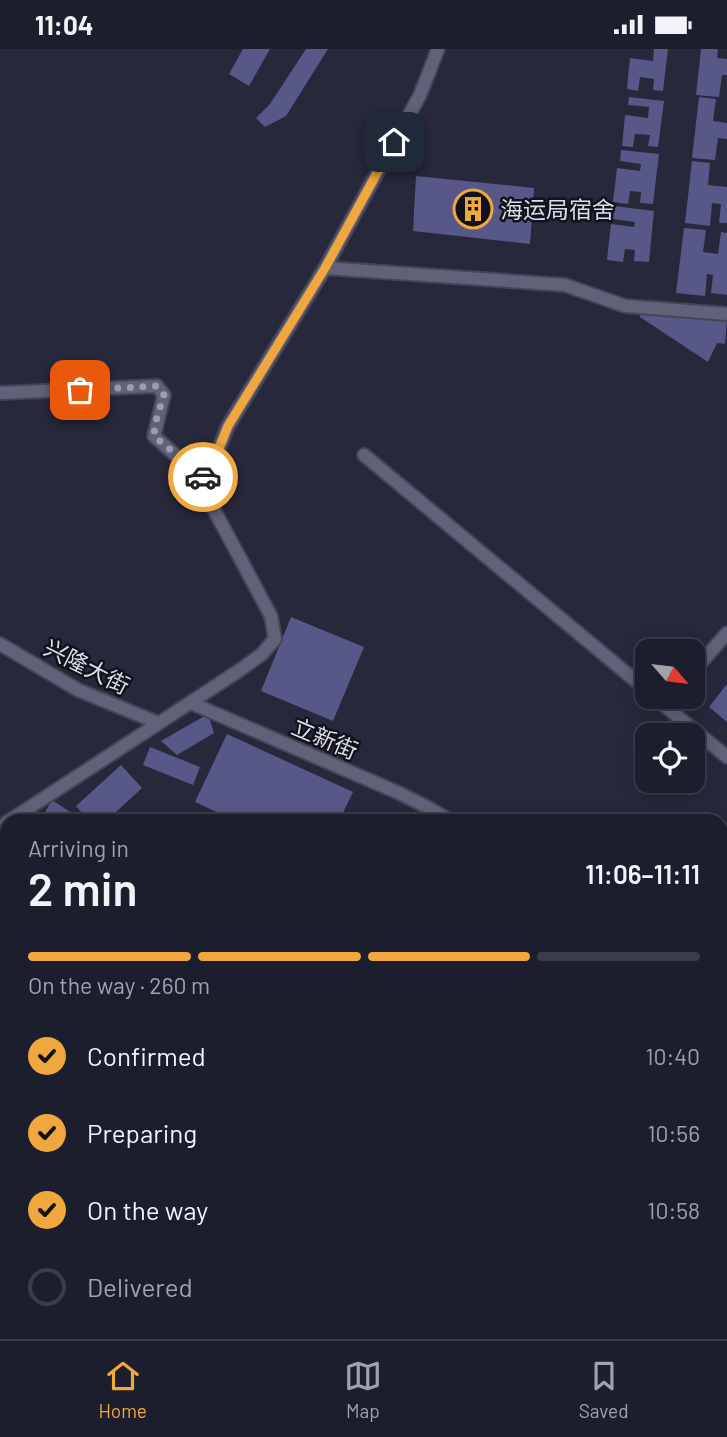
<!DOCTYPE html>
<meta charset="utf-8">
<style>
body{margin:0;font-family:Barlow,"Noto Sans SC",sans-serif;background:#2a2b39;color:#f1f3f6;height:100vh;display:flex;flex-direction:column;font-size:26px;white-space:nowrap}
*{box-sizing:border-box;margin:0}
p{font-size:23px;color:#a0a2aa}
.icon{flex:none;width:38px;height:38px;fill:none;stroke:currentColor;stroke-width:2;stroke-linecap:round;stroke-linejoin:round}
.map{position:relative;flex:1;overflow:hidden}
.panel{position:absolute;left:0px;top:765px;width:728px;height:527px;display:flex;flex-direction:column;background:#1d1e2d;border-radius:21px 21px 0 0;box-shadow:0 4px 18px #0003,0 0 0 2px #3b3c49}
.panel>*{flex:none}
.needle{width:46px;rotate:118deg}
.fabs{position:absolute;left:635px;top:590px;display:grid;gap:14px}
.fabs a{display:grid;place-items:center;width:70px;height:70px;border-radius:14px;background:#1d1e2d;box-shadow:0 4px 18px #0003,0 0 0 2px #3b3c49;font-size:35px}
.pin{position:absolute;display:grid;place-items:center;width:60px;height:60px;color:#fff;margin:-30px;border-radius:14px;box-shadow:0 4px 10px #0006}
.courier{position:absolute;display:grid;place-items:center;width:70px;height:70px;margin:-35px;border:5px solid #efa73e;border-radius:50%;background:#fff;color:#222;box-shadow:0 2px 9px #0007}
.head em{font-style:normal;font-weight:600}
.head div{display:flex;flex-direction:column-reverse}
.head{display:flex;align-items:center;justify-content:space-between;height:119px;padding:0 28px}
h1{font-size:46px;font-weight:600;line-height:52px}
.bar{display:grid;grid-template-columns:repeat(4,1fr);gap:10px 7px;align-content:center;height:84px;padding:0 28px}
.bar i{height:9px;border-radius:5px;background:#3b3c49}
.bar .active{background:#efa73e}
.bar p{grid-column:span 4}
ol{padding:0 28px;list-style:none}
li{display:flex;align-items:center;gap:21px;height:77px}
li p{margin-inline-start:auto}
li .icon{padding:7px;border-radius:50%;background:#efa73e;color:#111;stroke-width:4}
li:last-child{color:#a0a2aa}
li i{width:38px;height:38px;border:4px solid #3b3c49;border-radius:50%}
.status{display:flex;justify-content:space-between;align-items:center;height:49px;padding:0 35px;background:#1d1e2d;direction:ltr}
.status svg{height:19px;fill:currentColor}
.dock{display:flex;justify-content:space-around;align-items:center;height:98px;border-top:2px solid #3b3c49;background:#1d1e2d;font-size:19px;color:#a0a2aa}
.dock a{display:grid;justify-items:center;gap:4px}
.dock .active{color:#efa73e}
.map>svg:first-child{display:block}
</style>
<div class="status"><b>11:04</b><svg viewBox="0 0 49 12"><path d="M0 12V9h3v3zM5 12V6h3v6zM10 12V3h3v9zM15 12V0h3v12zM26 1h20v11H26zM47 4h2v5h-2z"/></svg></div>
<div class="map">
<svg width="727" height="1290" viewBox="0 0 727 1290">
<rect width="100%" height="100%" fill="#27283c"/>
<!-- building -->
<g fill="#575887">
<polygon points="243,0 270,0 249,37 229,25"/>
<polygon points="306,0 328,0 286,67 265,78 256,69 270,55"/>
<polygon points="654,0 668,0 663,42 653,41 654,30 640,28 638,42 627,40 630,9 653,12"/>
<polygon points="701,0 718,0 717,9 727,10 727,26 722,26 719,48 696,46"/>
<polygon points="629,48 664,52 658,98 648,97 650,86 635,85 633,98 622,97 625,66 648,69 649,58 628,56"/>
<polygon points="699,48 716,50 713,72 727,74 727,90 718,89 715,111 692,109"/>
<polygon points="621,101 659,105 653,155 640,154 641,143 630,142 628,155 613,153 617,119 640,122 641,115 620,112"/>
<polygon points="692,112 710,114 708,136 727,138 727,174 719,174 721,155 712,154 710,177 685,174"/>
<polygon points="416,127 534,139 530,195 413,182"/>
<polygon points="614,157 654,162 649,213 634,212 635,201 625,200 623,213 607,211 611,175 634,178 635,173 613,170"/>
<polygon points="684,179 706,181 703,203 718,205 721,183 727,184 727,246 711,244 713,226 707,225 705,247 676,244"/>
<polygon points="640,262 727,270 725,295 717,294 708,313 640,268"/>
<polygon points="291,568 364,598 333,672 261,642"/>
<polygon points="727,635 727,673 709,658"/>
<polygon points="208,665 214,684 177,706 161,692"/>
<polygon points="227,685 353,743 339,772 236,772 195,753"/>
<polygon points="150,698 200,718 193,736 143,716"/>
<polygon points="121,716 142,739 106,772 89,772 76,757"/>
<polygon points="52,751 84,772 40,772"/>
<polygon points="7,823 7,893 0,888 0,834"/>
<polygon points="0,969 7,971 7,1200 0,1196"/>
<polygon points="727,1037 727,1135 726,1136 721,1136 721,1044"/>
<polygon points="0,1273 7,1278 7,1284 15,1284 22,1290 0,1290"/>
</g>
<g fill="none" stroke-linecap="round" stroke-linejoin="round">
<defs>
<g id="minor">
<polyline points="325,219 565,236 625,257 727,265"/>
<polyline points="0,344 157,337 164,346 154,387 199,427 207,429"/>
<polyline points="364,406 648,642"/>
<polyline points="0,595 78,641 156,673"/>
<polyline points="693,623 727,584"/>
<polyline points="654,648 727,708"/>
<polyline points="191,654 399,744 429,759 436,772"/>
<polyline points="430,760 451,772"/>
<polyline points="9,772 237,623 262,605 275,590 271,567 212,457 207,429 228,377 325,219 420,46 438,0"/>
<polyline points="0,782 7,773"/>
<polyline points="721,836 727,828"/>
<polyline points="721,902 727,895"/>
<polyline points="0,944 7,947"/>
<polyline points="721,969 727,961"/>
<polyline points="721,990 727,995"/>
<polyline points="721,1166 727,1172"/>
<polyline points="225,1289 226,1284"/>
</g>
<g id="major">
<polyline points="721,1189 727,1183"/>
<polyline points="721,1222 727,1216"/>
<polyline points="0,1229 7,1234"/>
<polyline points="0,1242 7,1247"/>
<polyline points="50,1284 56,1290"/>
<polyline points="68,1284 74,1290"/>
<polyline points="617,1290 623,1284"/>
<polyline points="651,1290 656,1284"/>
</g>
</defs>
<!-- minor casing -->
<use href="#minor" stroke="#454557" stroke-width="16"/>
<!-- major casing -->
<use href="#major" stroke="#454557" stroke-width="19"/>
<!-- minor -->
<use href="#minor" stroke="#606279" stroke-width="12"/>
<!-- major -->
<use href="#major" stroke="#7f7fc6" stroke-width="16"/>
</g>
<g fill="none" stroke-linecap="round" stroke-linejoin="round">
<!-- done -->
<polyline stroke="#9d9ead" stroke-width="7" stroke-dasharray="0 12.6" points="80,341 157,337 164,346 155,375 154,387 203,428"/>
<!-- route -->
<polyline stroke="#efa73e" stroke-width="9" points="203,428 207,429 228,377 325,219 394,93"/>
</g>
<!-- icons -->
<defs>
<symbol id="building-ring" viewBox="-11 -11 22 22"><circle r="9.5" fill="#11121b" stroke="#efa73e" stroke-width="1.5"/><path d="M-4-6H4V6H1V3H-1V6H-4ZM-2.5-4.3h1.7v1.8h-1.7ZM.8-4.3h1.7v1.8H.8ZM-2.5-1h1.7V.8h-1.7ZM.8-1h1.7V.8H.8Z" fill="#efa73e"/></symbol>
</defs>
<g fill-rule="evenodd">
<use href="#building-ring" x="451" y="138" width="44" height="44"/>
</g>
<g text-anchor="middle" dominant-baseline="central" stroke-width="5" stroke-linejoin="round" paint-order="stroke">
<!-- poi labels -->
<g font-size="23" fill="#dcddea" stroke="#11121b" text-anchor="start">
<text x="500" y="160">海运局宿舍</text>
</g>
<!-- street labels -->
<g font-size="23" fill="#dcddea" stroke="#11121b">
<text transform="translate(87 617) rotate(27)">兴隆大街</text>
<text transform="translate(325 689) rotate(23)">立新街</text>
</g>
</g>
</svg>
<div class="fabs">
<a><svg class="needle" viewBox="-14 -14 28 28"><path d="M0-13l5 13h-10z" fill="#e53935"/><path d="M0 13l5-13h-10z" fill="#a0a2aa"/></svg></a>
<a><svg class="icon" aria-label="locate" viewBox="0 0 24 24"><circle cx="12" cy="12" r="6"/><path d="M12 2v4M12 18v4M2 12h4M18 12h4"/></svg></a>
</div>
<div class="pin" style="left:80px;top:341px;background:#ea580c"><svg class="icon" aria-label="bag" viewBox="0 0 24 24"><path d="M5 8h14l-1 12H6zM9 8a3 3 0 0 1 6 0"/></svg></div>
<div class="pin" style="left:394px;top:93px;background:#1f2937"><svg class="icon" aria-label="home" viewBox="0 0 24 24"><path d="M3 11l9-7 9 7M6 9v11h12V9"/></svg></div>
<div class="courier" style="left:203px;top:428px"><svg class="icon" aria-label="car" viewBox="0 0 24 24"><path d="M5 17H2v-5l4-1 3-4h7l3 4 3 1v5h-3M9 17h6M6 11h13"/><circle cx="7" cy="17" r="2"/><circle cx="17" cy="17" r="2"/></svg></div>
<section class="panel">
<div class="head"><div><h1>2 min</h1><p>Arriving in</p></div><em>11:06–11:11</em></div>
<div class="bar"><i class="active"></i><i class="active"></i><i class="active"></i><i></i><p>On the way · 260 m</p></div>
<ol>
<li><svg class="icon" aria-label="check" viewBox="0 0 24 24"><path d="M5 12l5 5 9-10"/></svg>Confirmed<p>10:40</p></li>
<li><svg class="icon" aria-label="check" viewBox="0 0 24 24"><path d="M5 12l5 5 9-10"/></svg>Preparing<p>10:56</p></li>
<li><svg class="icon" aria-label="check" viewBox="0 0 24 24"><path d="M5 12l5 5 9-10"/></svg>On the way<p>10:58</p></li>
<li><i></i>Delivered</li>
</ol>
</section>
</div>
<nav class="dock">
<a class="active"><svg class="icon" aria-label="home" viewBox="0 0 24 24"><path d="M3 11l9-7 9 7M6 9v11h12V9"/></svg>Home</a>
<a><svg class="icon" aria-label="map" viewBox="0 0 24 24"><path d="M3 6l6-2 6 2 6-2v14l-6 2-6-2-6 2zM9 4v14M15 6v14"/></svg>Map</a>
<a><svg class="icon" aria-label="saved" viewBox="0 0 24 24"><path d="M7 4h10v16l-5-4-5 4z"/></svg>Saved</a>
</nav>
